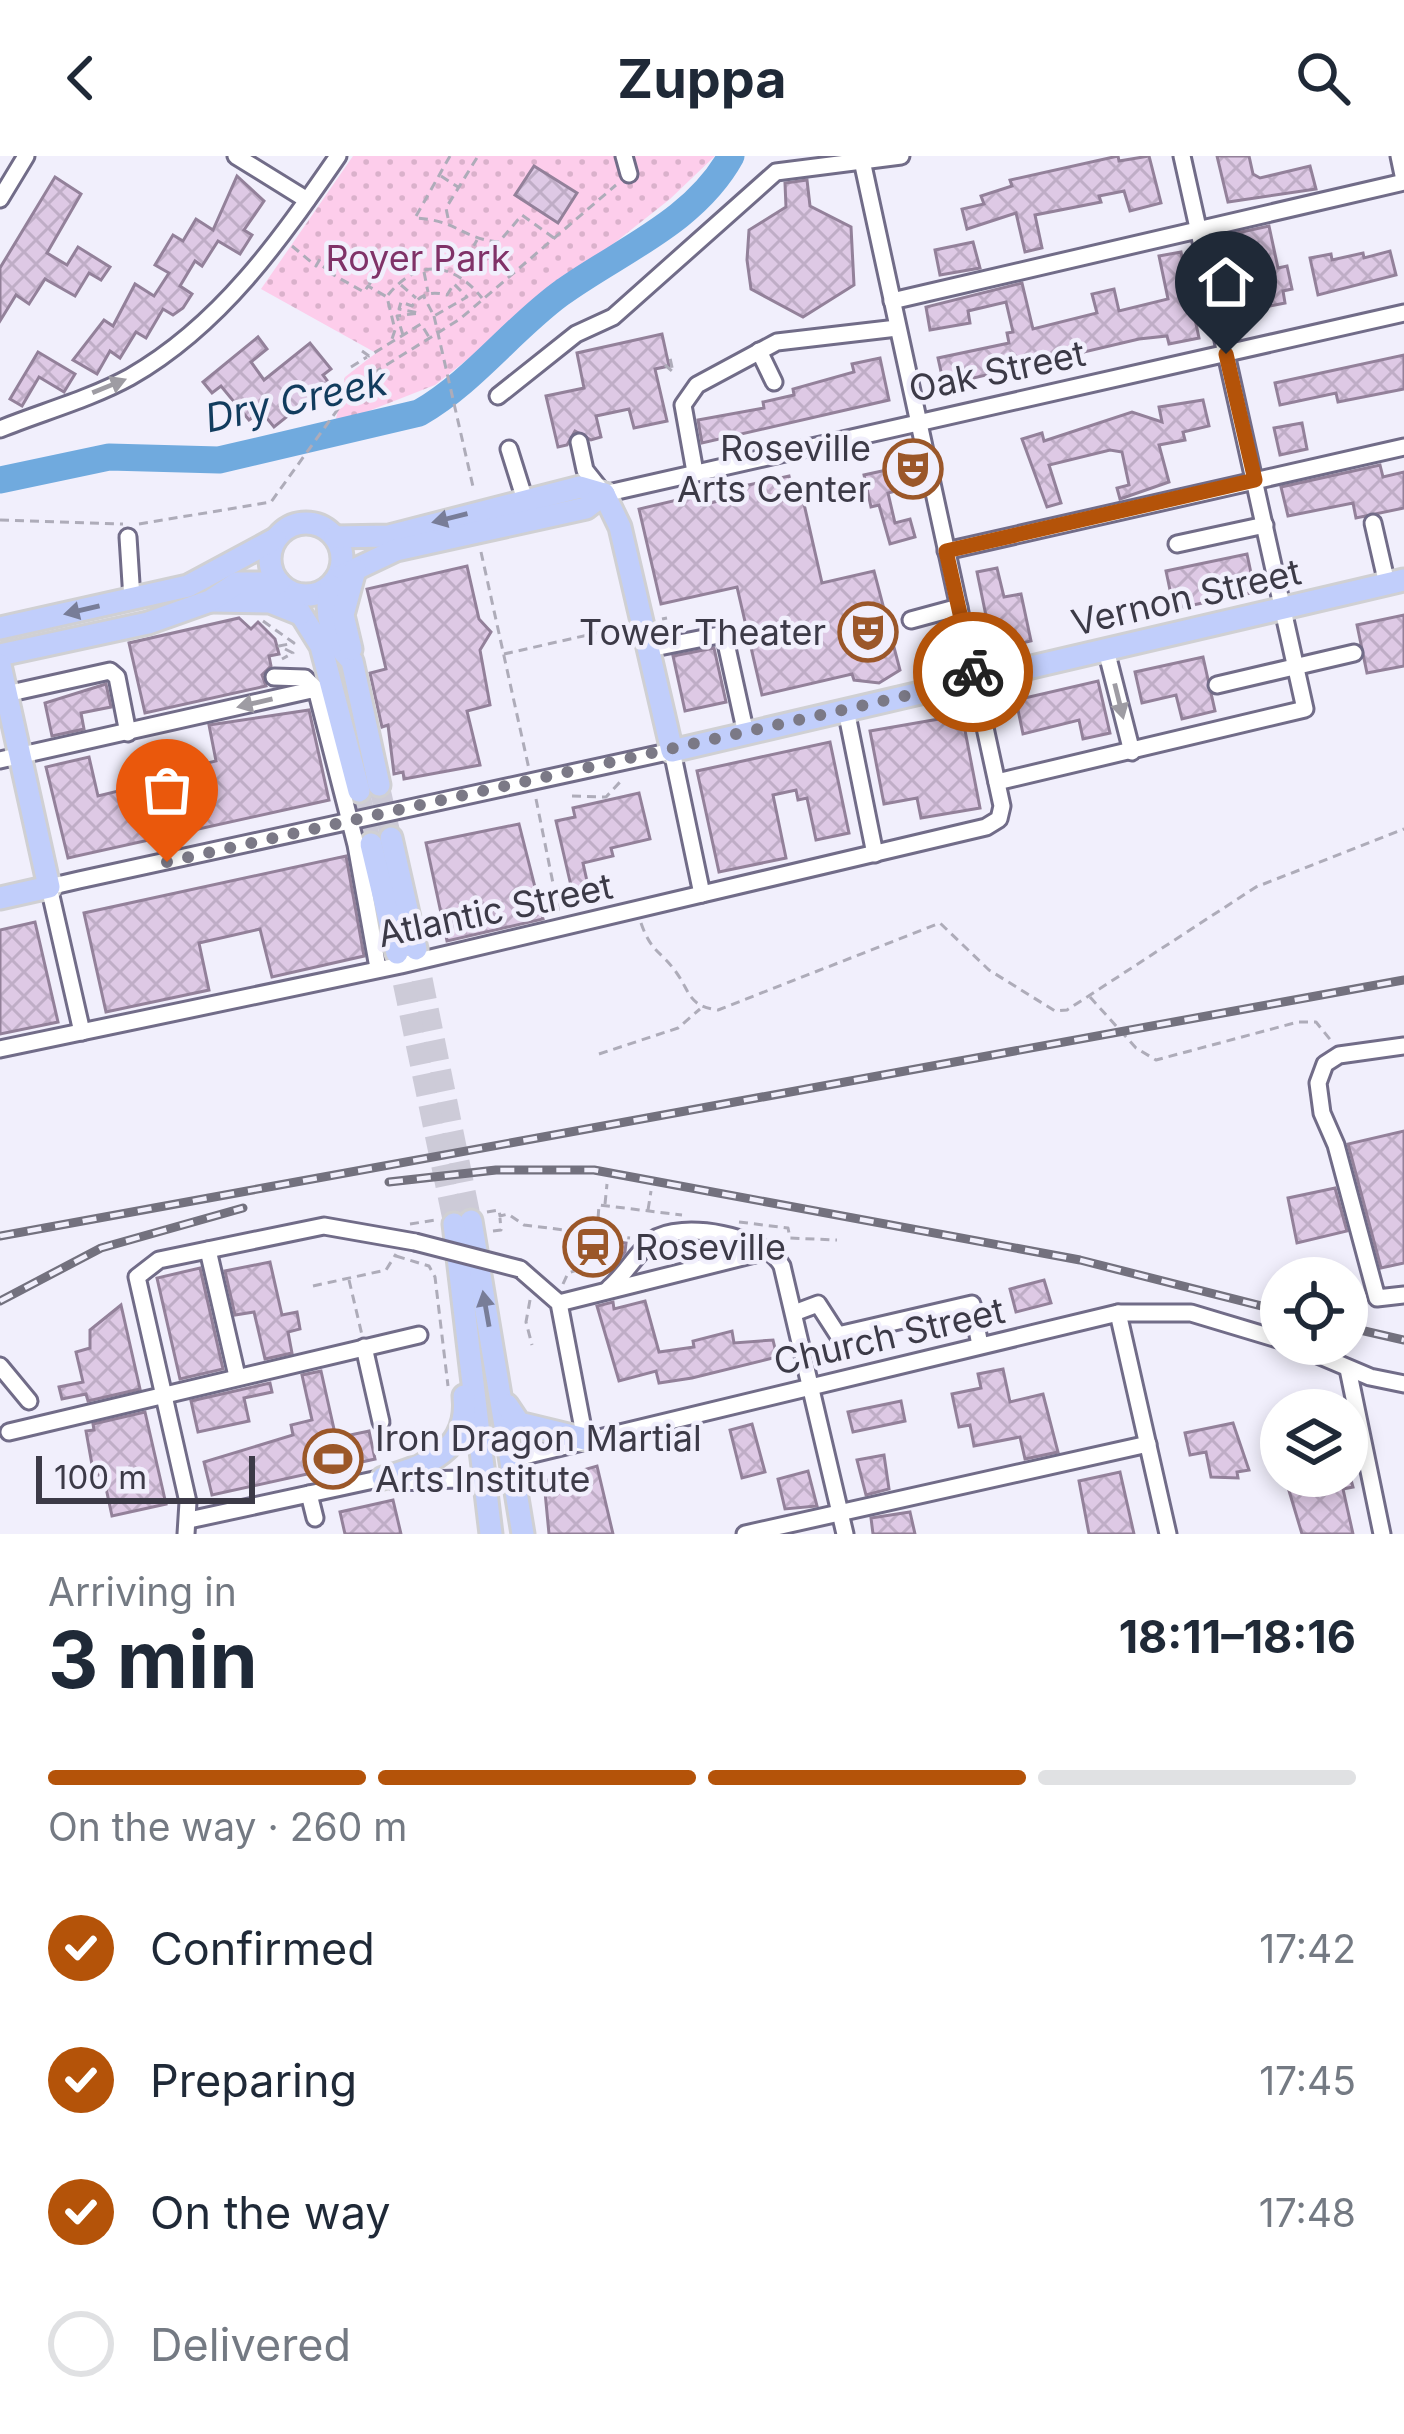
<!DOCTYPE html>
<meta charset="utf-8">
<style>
body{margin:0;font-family:Inter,sans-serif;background:#f6f6f7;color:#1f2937;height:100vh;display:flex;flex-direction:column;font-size:45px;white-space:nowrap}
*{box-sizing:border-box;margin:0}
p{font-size:39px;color:#747a83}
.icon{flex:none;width:66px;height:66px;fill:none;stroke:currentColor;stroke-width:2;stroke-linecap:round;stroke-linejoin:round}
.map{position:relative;height:1378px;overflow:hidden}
.side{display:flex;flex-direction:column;background:#fff;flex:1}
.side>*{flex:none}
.controls{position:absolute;left:1260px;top:1101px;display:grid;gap:24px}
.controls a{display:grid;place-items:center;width:108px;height:108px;border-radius:50%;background:#fff;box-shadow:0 6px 18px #0003;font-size:60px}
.scale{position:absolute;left:36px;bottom:30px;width:219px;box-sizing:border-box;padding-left:12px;border:6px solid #3c3a47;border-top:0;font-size:33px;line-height:42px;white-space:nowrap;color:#3c3a47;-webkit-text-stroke:9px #f1effc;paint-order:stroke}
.pin{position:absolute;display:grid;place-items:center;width:102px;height:102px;color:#fff;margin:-123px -51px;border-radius:50% 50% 50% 0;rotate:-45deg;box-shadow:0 0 12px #0007}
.pin .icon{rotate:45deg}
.courier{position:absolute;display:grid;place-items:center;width:120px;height:120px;margin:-60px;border:9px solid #b45309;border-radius:50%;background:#fff;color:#222;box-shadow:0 3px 15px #0007}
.summary em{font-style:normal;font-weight:700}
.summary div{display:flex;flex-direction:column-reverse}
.summary{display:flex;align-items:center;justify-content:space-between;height:204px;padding:0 48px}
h1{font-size:78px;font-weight:700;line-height:90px}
.bar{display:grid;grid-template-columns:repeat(4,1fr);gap:18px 12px;align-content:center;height:144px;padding:0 48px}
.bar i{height:15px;border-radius:9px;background:#e0e1e3}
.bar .current{background:#b45309}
.bar p{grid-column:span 4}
ol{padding:0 48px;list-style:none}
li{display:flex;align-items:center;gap:36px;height:132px}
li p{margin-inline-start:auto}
li .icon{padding:12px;border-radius:50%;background:#b45309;color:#fff;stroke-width:4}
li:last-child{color:#747a83}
li i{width:66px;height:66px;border:6px solid #e0e1e3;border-radius:50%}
header{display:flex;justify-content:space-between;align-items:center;height:156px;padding:0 48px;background:#fff;font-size:54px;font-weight:700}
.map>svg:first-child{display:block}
</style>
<header><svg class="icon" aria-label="back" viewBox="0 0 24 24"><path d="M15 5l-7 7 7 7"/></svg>Zuppa<svg class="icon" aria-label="search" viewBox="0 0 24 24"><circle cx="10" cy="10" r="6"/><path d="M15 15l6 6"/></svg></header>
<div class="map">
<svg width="1404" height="1378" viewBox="0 0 1404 1378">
<defs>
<pattern id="grass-dots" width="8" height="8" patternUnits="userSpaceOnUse" patternTransform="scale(3)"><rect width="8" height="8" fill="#fdcdeb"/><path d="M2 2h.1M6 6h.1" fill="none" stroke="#dab1cb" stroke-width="1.8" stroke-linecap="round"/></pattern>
<pattern id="building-cross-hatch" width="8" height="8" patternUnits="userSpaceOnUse" patternTransform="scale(3)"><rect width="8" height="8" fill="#dec9e5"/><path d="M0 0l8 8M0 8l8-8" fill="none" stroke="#bfadc6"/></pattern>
</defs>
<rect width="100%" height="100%" fill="#f1effc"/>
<!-- grass -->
<polygon fill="url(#grass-dots)" points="353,0 715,0 670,43 435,229 343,265 336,263 345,221 376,197 261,133"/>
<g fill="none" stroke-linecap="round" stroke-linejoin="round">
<!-- river -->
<path stroke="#70aade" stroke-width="27" d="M0,324L109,301L219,304L419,257C473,226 510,175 560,138C619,95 694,67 731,0"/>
</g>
<!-- building -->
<g fill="url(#building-cross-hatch)" stroke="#93819a" stroke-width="3">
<polygon points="1118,0 1119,5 1149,0 1161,47 1130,55 1124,35 1099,40 1101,46 1035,59 1042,92 1025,96 1016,57 967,73 962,53 984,48 981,40 1012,30 1010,24"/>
<polygon points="1217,0 1249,0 1253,18 1260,22 1310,10 1316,33 1228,46"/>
<polygon points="534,10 577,37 558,67 515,39"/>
<polygon points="237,20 264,45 244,74 252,79 240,98 218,85 202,110 195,105 180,130 192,138 183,152 173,159 163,153 146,182 136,176 120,202 110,195 97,218 73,204 104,164 113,170 135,128 154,140 169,117 155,109 173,79 183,85 196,63 213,74"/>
<polygon points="55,21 81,38 47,97 67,109 78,91 110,111 101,124 89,117 75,140 45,123 29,148 16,139 0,165 0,112"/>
<polygon points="807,24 810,50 851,71 854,129 803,161 751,133 747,104 749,74 786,51 785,27"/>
<polygon points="1269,70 1278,112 1287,110 1292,133 1283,135 1285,147 1245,155 1241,133 1261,129 1254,98 1238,102 1232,78"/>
<polygon points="973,86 980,112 940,119 935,94"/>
<polygon points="1390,95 1396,119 1318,139 1310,102 1331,98 1332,104 1363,97 1364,102"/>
<polygon points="1181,96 1199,182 1169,188 1167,180 1139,183 944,229 938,202 1009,187 1007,177 1013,176 1006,146 968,155 970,167 930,174 926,151 1022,127 1033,173 1097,157 1092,138 1114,133 1119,155 1168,143 1159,100"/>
<polygon points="662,178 669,210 655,213 667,265 634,272 629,253 596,260 601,281 591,284 575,275 567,289 558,291 546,240 584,232 577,197"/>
<polygon points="258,181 267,193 251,206 264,224 310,187 331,213 323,219 329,227 274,271 261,255 249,264 221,230 212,237 203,226"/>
<polygon points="38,196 75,218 64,236 39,221 22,250 10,243"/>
<polygon points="1404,199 1404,233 1338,246 1336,237 1280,249 1275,227"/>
<polygon points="880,202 889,244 702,287 698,264 764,252 763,246 794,239 793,233 854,216 852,208"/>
<polygon points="1203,244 1209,270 1183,276 1185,284 1159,289 1169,326 1120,343 1117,332 1129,329 1122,296 1110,294 1049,309 1061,347 1047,351 1022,283 1042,277 1044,285 1132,256 1162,266 1159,251"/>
<polygon points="1302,267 1307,293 1280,299 1274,272"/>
<polygon points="1380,309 1383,321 1404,316 1404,352 1356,362 1353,347 1288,360 1281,331"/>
<polygon points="891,313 896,335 888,337 895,367 910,363 915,381 890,388 879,349 871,351 864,319"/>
<polygon points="789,320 791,328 799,326 822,427 874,415 900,514 879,527 854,524 852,518 762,539 737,431 661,448 639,353 698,339 701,349 727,343 726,334"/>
<polygon points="1247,398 1255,436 1174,453 1166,415"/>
<polygon points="467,410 479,463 491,476 480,494 490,549 467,555 480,609 404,623 403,616 394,618 388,569 382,571 370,517 386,513 367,433"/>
<polygon points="997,412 1004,441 1021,438 1031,485 993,494 977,416"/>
<polygon points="1404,459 1404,510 1367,517 1357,469"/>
<polygon points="239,462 251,473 258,466 275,483 279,498 269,500 271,510 262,519 266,530 145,557 129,487"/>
<polygon points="714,492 726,546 685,555 673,500"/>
<polygon points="1203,501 1215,555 1182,563 1176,539 1142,547 1135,516"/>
<polygon points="1098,525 1110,577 1083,583 1079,564 1023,578 1016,544"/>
<polygon points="106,528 111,551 81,557 84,573 52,580 45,547"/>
<polygon points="309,554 329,644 68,702 46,611 89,601 98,640 131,632 129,623 154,617 151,605 177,604 179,614 216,605 209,569"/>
<polygon points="962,559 980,652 921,662 917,642 884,648 870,575"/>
<polygon points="830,586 849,677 816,684 807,642 798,644 796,634 773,639 786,702 719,716 697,615"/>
<polygon points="639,637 650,683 611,692 613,700 583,707 591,743 575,747 556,665 575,661 573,652"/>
<polygon points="519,668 543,763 447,785 426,687"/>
<polygon points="346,700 364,800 272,821 260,773 199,787 209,834 106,856 84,757"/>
<polygon points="35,766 58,866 0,878 0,774"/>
<polygon points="1404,975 1404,1107 1381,1112 1348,988"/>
<polygon points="1335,1032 1347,1075 1297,1087 1288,1042"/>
<polygon points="575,1080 626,1087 625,1096 616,1107 572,1101"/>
<polygon points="270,1106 282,1159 297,1156 300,1173 288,1176 292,1197 265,1203 254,1156 235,1159 225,1115"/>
<polygon points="200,1112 223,1213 180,1223 157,1122"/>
<polygon points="1044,1124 1051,1147 1016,1156 1010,1133"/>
<polygon points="645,1145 659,1196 694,1191 693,1185 732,1175 734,1187 773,1184 777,1201 692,1222 659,1227 656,1215 619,1225 597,1150 613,1146 614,1153"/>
<polygon points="121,1149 140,1233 88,1245 86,1238 62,1243 59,1231 83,1226 76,1196 90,1192 90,1174"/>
<polygon points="1003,1213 1010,1246 1043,1238 1058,1296 1025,1303 1020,1281 974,1290 970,1269 959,1271 952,1238 981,1232 978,1218"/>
<polygon points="321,1215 336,1282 369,1275 375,1303 212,1339 204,1306 293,1279 291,1269 312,1264 302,1219"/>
<polygon points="270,1227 272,1236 244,1242 249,1265 198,1276 191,1245"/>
<polygon points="901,1245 905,1265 853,1276 848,1256"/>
<polygon points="145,1256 166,1348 112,1360 103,1318 94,1320 86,1275 94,1274 93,1268"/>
<polygon points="1233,1267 1249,1314 1237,1316 1238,1322 1211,1321 1206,1296 1190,1299 1185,1277"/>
<polygon points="752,1268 765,1316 742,1322 730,1274"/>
<polygon points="884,1299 889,1333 866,1339 857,1304"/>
<polygon points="597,1310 613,1378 549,1378 544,1325"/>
<polygon points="808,1315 817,1350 785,1353 778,1323"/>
<polygon points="1120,1316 1134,1378 1089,1378 1079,1325"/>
<polygon points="1320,1320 1350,1320 1353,1331 1343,1333 1353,1378 1302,1378 1287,1328"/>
<polygon points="393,1344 401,1378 345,1378 340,1356"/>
<polygon points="910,1356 915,1378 873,1378 871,1362"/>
</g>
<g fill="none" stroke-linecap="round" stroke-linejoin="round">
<!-- major-tunnel -->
<g stroke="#cdcbd8" stroke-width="21" stroke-dasharray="21 10" stroke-linecap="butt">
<polyline points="379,629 391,682"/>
<polyline points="359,635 371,688"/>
<polyline points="416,793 471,1065"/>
<polyline points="397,797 454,1068"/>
</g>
<defs>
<g id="minor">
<polyline points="236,0 307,44"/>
<polyline points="624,0 629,18"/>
<polyline points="1399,0 1404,24"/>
<polyline points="0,43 26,0"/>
<polyline points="892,145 1404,26"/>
<polyline points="759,195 774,226"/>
<polyline points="498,240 576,178 613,161 776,16 901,0"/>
<path d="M0,273C42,256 90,243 130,221C221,169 280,84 338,0"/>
<polyline points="579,286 585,314 604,338 1404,157"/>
<polyline points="509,293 525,344"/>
<polyline points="695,316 683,249 697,229 777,186 897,172"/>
<polyline points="1373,367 1387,428"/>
<polyline points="128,381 132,443"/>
<polyline points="1177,388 1265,369"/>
<polyline points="946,395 1404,291"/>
<polyline points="911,464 959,451"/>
<polyline points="649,493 724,478 746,578"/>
<polyline points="1106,494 1132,596"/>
<polyline points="274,521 305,522 316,533"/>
<polyline points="1217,529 1354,497"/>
<polyline points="6,538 110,515 117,521 128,577"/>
<polyline points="846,554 875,698"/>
<polyline points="0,604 316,533 356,689 378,812"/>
<polyline points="997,626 1305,553 1182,0"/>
<polyline points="82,876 49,731 79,724 672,595 702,738"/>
<polyline points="1404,890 1339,899 1325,908 1318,927 1322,957 1336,989 1377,1142 1404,1139"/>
<polyline points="0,893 401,809 986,671 999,663 1002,650 861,0"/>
<polyline points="208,1094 237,1220"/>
<polyline points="520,1113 559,1147 585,1283"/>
<path d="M609,1132C626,1118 637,1096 653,1084C680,1064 767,1080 782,1110L845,1378"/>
<polyline points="559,1147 771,1094"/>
<polyline points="794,1157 818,1148 838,1179 972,1148 980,1189"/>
<polyline points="1118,1157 1168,1378"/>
<polyline points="1292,1188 1370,1221 1404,1228"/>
<polyline points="364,1191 381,1266"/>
<polyline points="0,1210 29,1245"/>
<polyline points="1348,1213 1382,1378"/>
<polyline points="9,1276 419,1179"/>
<polyline points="512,1303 1118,1157 1191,1157 1281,1184"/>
<polyline points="309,1338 315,1362"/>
<path d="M189,1364L383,1322C420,1333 450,1313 486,1331"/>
<polyline points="186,1378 188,1346 137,1121 159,1104 324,1070 415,1086"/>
<polyline points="745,1378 1148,1288"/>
</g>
<g id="major">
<polyline points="604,338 620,371 672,595 1404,424"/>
<circle cx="306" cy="403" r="36"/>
<polyline points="335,381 389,380 580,331 604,338"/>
<polyline points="337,422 396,394 586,352 604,338"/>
<path d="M331,430C323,458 332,486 352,505L379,629"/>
<polyline points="286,434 321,490 359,635"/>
<polyline points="211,445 270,446 300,458"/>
<polyline points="0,472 188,430 275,383"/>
<polyline points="351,493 343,459 355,414"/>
<polyline points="0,499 148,467 210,445 237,427 279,427"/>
<polyline points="0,509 49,731 0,742"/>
<polyline points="391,682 416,793"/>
<polyline points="371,688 397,797"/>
<polyline points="471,1065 523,1378"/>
<polyline points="454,1068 491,1378"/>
<polyline points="507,1249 519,1267 585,1283"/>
<path d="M383,1322C427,1310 470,1294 464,1240"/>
</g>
</defs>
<!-- minor casing -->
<use href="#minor" stroke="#716c88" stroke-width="21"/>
<!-- major casing -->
<use href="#major" stroke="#d0d0d3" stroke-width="27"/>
<!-- path -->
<g stroke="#aeacb9" stroke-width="3" stroke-dasharray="9 6" stroke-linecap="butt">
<path d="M450,0L415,62C457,64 463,83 499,86L522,59L554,82"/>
<polyline points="441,20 458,31"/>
<polyline points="448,62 446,52 478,0"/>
<polyline points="292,90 316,110 320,103 327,107 323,113 364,136 368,130 387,141 395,174 391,186"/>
<polyline points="424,116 428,136"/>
<polyline points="459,116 477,84"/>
<polyline points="369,129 380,108"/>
<polyline points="401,129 416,142"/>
<path d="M388,139C418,102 453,106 482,142"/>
<path d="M403,179L397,160L419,157L399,153L401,146L412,150C422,137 432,135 447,139L454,128L467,141L434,160L423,139"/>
<polyline points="362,195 369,200 421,168 429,181"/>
<polyline points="665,209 673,216 670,202"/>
<polyline points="351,211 367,201"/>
<polyline points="0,364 123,368"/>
<polyline points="139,368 271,346 356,228 460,163 616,29"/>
<polyline points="481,396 529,613"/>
<polyline points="662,463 667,462"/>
<polyline points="263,465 294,487 279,490 293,497 282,503"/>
<polyline points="504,498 623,471"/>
<polyline points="572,640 606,641 620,626"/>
<polyline points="536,643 559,757"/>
<path d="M641,767C651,796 660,794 676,816C691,837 688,850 718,854L940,767L989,814L1055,855L1067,854L1256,731L1404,673"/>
<polyline points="1090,841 1136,892 1156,904 1298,866 1316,866 1333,887"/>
<polyline points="599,898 678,872 700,853"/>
<polyline points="605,1048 607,1028"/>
<polyline points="648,1054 651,1035"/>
<polyline points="487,1056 499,1054 500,1060 508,1058 524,1069 630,1082"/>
<polyline points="739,1066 788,1072 790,1082 837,1084"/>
<polyline points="410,1068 436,1064"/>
<polyline points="493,1075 501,1074 500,1062"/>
<polyline points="597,1077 599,1049 682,1059"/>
<polyline points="396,1100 429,1110 435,1121 448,1230"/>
<polyline points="349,1124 362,1179"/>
<polyline points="563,1128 568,1117 615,1102"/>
<polyline points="313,1130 386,1114 396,1098"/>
<polyline points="530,1144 526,1166 532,1189"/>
</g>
<!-- minor -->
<use href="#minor" stroke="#fff" stroke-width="15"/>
<!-- major -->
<use href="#major" stroke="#c1cefb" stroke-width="21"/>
<defs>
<g id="rail">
<polyline points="389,1026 496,1014 594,1014 1080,1104 1281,1155"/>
<polyline points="0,1080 1404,824"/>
<polyline points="0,1145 101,1092 243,1052"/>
<polyline points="1347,1171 1404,1184"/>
</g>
</defs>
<!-- rail casing -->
<use href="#rail" stroke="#73717e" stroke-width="9"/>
<!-- rail -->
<use href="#rail" stroke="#f1effc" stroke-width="4.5" stroke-dasharray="14" stroke-linecap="butt"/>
<defs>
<polyline id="minor-bridge" points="415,1086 520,1113"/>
</defs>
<!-- minor-bridge casing -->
<use href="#minor-bridge" stroke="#716c88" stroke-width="21" stroke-linecap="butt"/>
<!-- path-bridge -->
<polyline stroke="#aeacb9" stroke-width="3" stroke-dasharray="9 6" stroke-linecap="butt" points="434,160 474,335"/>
<!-- minor-bridge -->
<use href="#minor-bridge" stroke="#fff" stroke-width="15"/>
</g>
<!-- one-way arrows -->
<defs><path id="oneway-solid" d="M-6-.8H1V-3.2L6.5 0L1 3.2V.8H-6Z" transform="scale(3)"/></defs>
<g fill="#9e9ca3">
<use href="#oneway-solid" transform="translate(109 230) rotate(-22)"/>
<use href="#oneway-solid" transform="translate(1119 545) rotate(76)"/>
<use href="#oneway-solid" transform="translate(255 547) rotate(167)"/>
</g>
<g fill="#787d98">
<use href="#oneway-solid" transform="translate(450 362) rotate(166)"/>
<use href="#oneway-solid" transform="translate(82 454) rotate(167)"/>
<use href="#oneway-solid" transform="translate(486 1153) rotate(-100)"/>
</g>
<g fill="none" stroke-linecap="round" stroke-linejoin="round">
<!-- done -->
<polyline stroke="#7b7986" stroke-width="12" stroke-dasharray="0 21.6" points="167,706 958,528 974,524 973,516"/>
<!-- route -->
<polyline stroke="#b45309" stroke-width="15" points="973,516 946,395 1255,324 1226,198"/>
</g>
<!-- icons -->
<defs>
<symbol id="theatre-ring" viewBox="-11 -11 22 22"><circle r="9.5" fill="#f1effc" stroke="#9b5729" stroke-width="1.5"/><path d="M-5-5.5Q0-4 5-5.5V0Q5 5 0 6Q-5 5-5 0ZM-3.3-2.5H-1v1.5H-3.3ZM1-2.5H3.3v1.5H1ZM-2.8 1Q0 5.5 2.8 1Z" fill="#9b5729"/></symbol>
<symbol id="station-ring" viewBox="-11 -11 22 22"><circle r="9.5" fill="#f1effc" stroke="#9b5729" stroke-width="1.5"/><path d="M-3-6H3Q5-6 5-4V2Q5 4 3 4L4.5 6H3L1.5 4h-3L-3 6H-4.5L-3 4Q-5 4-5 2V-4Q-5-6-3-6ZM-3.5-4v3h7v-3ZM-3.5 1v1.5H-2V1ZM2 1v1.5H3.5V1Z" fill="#9b5729"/></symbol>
<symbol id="stadium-ring" viewBox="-11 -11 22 22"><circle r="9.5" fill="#f1effc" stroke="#9b5729" stroke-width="1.5"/><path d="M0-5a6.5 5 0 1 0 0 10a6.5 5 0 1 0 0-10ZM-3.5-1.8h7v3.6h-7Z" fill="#9b5729"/></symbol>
</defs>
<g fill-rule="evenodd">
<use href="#theatre-ring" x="880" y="280" width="66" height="66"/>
<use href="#theatre-ring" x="835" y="443" width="66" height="66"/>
<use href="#station-ring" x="560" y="1058" width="66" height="66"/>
<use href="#stadium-ring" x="300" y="1270" width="66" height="66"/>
</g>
<g text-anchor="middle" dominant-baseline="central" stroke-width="9" stroke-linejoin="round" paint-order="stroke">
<!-- park labels -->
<g font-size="36" fill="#803268" stroke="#f1effc">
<text x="418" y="102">Royer Park</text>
</g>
<!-- street labels -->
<g font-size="36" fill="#3c3a47" stroke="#f1effc">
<text transform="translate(997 215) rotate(-12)">Oak Street</text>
<text transform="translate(1186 441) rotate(-13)">Vernon Street</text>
<text transform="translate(495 754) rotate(-12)">Atlantic Street</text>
<text transform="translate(889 1180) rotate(-13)">Church Street</text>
</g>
<!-- poi labels -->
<g font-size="36" fill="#3c3a47" stroke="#f1effc" text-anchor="end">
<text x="871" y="292">Roseville<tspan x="871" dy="41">Arts Center</tspan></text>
<text x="826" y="476">Tower Theater</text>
<text x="635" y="1091" text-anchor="start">Roseville</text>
<text x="375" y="1282" text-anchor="start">Iron Dragon Martial<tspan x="375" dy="41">Arts Institute</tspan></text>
</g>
<!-- water labels -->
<g font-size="39" font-style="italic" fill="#113c5e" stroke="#f1effc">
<text transform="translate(296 243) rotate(-12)">Dry Creek</text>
</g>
</g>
</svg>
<div class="controls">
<a><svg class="icon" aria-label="locate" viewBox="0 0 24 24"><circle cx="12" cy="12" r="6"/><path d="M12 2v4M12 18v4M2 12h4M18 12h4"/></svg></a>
<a><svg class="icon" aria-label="layers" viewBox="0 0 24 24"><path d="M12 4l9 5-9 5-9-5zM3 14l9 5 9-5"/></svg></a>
</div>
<div class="scale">100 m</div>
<div class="pin" style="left:167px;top:706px;background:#ea580c"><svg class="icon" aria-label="bag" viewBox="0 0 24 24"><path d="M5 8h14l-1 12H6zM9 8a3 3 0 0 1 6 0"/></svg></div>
<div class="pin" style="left:1226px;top:198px;background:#1f2937"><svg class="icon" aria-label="home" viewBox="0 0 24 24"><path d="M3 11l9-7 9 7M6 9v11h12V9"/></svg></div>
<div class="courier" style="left:973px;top:516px"><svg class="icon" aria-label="bike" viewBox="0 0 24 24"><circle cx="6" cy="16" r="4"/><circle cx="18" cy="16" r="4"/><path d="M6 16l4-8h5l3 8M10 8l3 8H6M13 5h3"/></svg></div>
</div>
<section class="side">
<div class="summary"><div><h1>3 min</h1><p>Arriving in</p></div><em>18:11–18:16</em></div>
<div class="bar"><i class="current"></i><i class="current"></i><i class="current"></i><i></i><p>On the way · 260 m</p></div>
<ol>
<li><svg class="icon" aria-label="check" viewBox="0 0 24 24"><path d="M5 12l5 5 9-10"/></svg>Confirmed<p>17:42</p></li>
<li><svg class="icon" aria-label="check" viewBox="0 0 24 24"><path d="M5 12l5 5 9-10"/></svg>Preparing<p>17:45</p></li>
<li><svg class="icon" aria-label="check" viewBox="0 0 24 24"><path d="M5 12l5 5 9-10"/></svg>On the way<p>17:48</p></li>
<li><i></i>Delivered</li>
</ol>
</section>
